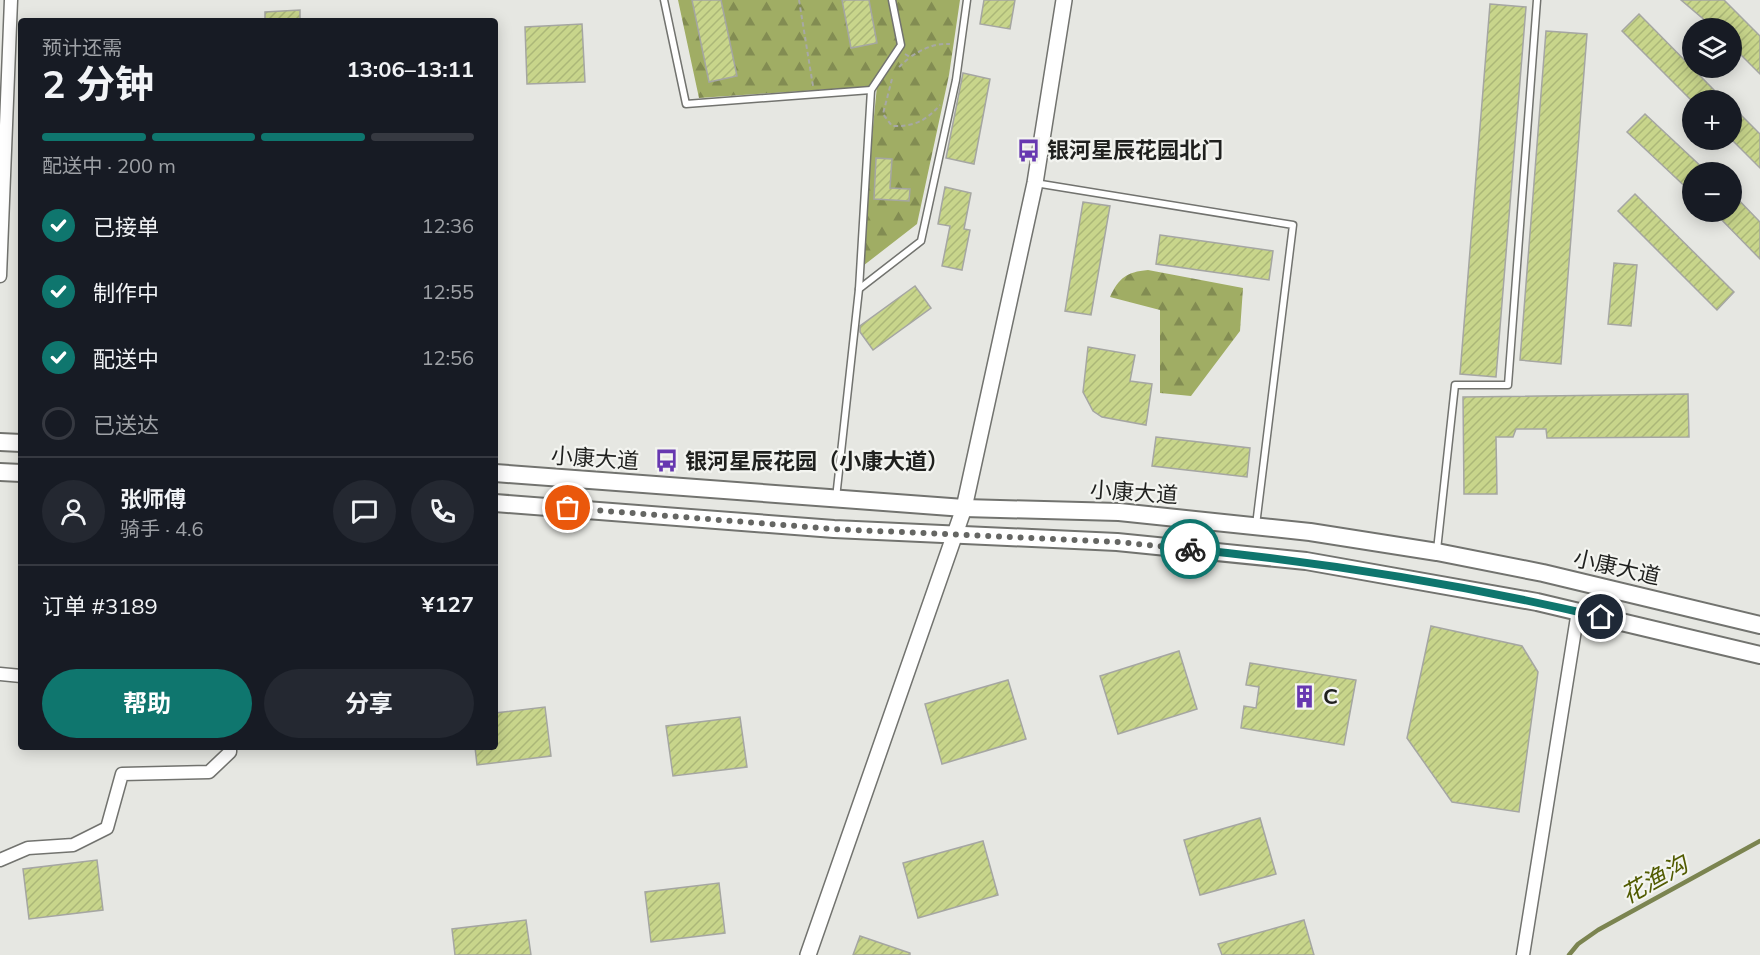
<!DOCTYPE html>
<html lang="zh">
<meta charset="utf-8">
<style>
body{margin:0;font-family:Mulish,"Noto Sans SC",sans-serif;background:#242831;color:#f1f3f6;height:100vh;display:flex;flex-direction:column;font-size:22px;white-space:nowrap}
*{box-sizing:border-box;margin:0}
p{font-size:20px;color:#9ea1a6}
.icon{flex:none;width:33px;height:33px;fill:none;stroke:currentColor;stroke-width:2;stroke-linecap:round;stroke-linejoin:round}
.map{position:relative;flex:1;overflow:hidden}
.panel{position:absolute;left:18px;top:18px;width:480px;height:732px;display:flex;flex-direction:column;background:#171b24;border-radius:6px;box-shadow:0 3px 15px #0003}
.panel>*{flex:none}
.buttons{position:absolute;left:1682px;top:18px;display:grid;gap:12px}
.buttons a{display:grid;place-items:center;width:60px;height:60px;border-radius:50%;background:#171b24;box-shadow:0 3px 15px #0003;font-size:30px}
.pin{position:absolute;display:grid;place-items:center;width:51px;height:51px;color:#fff;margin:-26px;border:3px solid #fff;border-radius:50%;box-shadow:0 2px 6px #0007}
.courier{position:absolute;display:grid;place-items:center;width:60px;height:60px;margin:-30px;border:4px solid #0f766e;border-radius:50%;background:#fff;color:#222;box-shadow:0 2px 8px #0007}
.summary em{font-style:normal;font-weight:700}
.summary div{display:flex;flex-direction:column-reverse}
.summary{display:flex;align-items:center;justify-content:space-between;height:102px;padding:0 24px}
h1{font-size:39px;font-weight:700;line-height:45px}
.bar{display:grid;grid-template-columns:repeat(4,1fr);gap:9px 6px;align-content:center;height:72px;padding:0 24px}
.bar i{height:8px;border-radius:4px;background:#363941}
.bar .current{background:#0f766e}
.bar p{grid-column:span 4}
.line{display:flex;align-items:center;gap:15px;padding:0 24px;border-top:2px solid #363941}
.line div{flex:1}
.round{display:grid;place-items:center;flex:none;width:63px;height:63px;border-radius:32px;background:#242831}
ol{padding:0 24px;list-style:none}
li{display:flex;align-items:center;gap:18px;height:66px}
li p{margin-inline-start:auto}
li .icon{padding:6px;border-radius:50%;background:#0f766e;color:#fff;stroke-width:4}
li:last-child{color:#9ea1a6}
li i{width:33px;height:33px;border:3px solid #363941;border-radius:50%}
.cta{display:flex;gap:12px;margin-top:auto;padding:12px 24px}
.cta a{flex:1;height:69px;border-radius:36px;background:#0f766e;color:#fff;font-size:24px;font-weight:700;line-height:69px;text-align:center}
.cta a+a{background:#242831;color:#f1f3f6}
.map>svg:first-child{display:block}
</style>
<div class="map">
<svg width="1760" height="955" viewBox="0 0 1760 955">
<defs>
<pattern id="forest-firs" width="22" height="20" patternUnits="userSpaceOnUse" patternTransform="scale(1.5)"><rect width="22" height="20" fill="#a0ad64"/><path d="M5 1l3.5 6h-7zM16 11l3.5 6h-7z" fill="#828c52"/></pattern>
<pattern id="building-hatch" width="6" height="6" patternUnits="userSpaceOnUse" patternTransform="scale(1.5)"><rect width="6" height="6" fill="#c8d58b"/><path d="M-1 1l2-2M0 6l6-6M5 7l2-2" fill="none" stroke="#abb778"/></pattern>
</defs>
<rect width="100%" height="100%" fill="#e6e7e2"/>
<!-- forest -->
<g fill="url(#forest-firs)">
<polygon points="678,0 960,0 949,75 917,224 859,269 877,86 699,98"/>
<path d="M1148,270L1243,288L1240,331L1191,396L1160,393V310L1110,297C1119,278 1126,272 1148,270Z"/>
</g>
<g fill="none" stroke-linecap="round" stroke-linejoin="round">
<!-- stream -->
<polyline stroke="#7b8450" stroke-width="4.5" points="1569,955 1578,944 1598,930 1760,841"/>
</g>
<!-- building -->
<g fill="url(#building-hatch)" stroke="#a5a6a2" stroke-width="1.5">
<polygon points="692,0 721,0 737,76 709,82"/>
<polygon points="842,0 869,0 877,43 851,48"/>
<polygon points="984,0 1015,0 1010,29 980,24"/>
<polygon points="1681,0 1724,0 1760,36 1760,74 1731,45 1731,28 1714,28"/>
<polygon points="1490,4 1526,7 1496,377 1460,374"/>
<polygon points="300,10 300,21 265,21 265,12"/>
<polygon points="1639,14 1714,90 1704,100 1691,100 1622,31"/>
<polygon points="582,24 585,82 527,84 525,27"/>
<polygon points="1546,31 1587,34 1561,364 1520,360"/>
<polygon points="963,73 990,79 974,164 946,158"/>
<polygon points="1731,105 1760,134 1760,168 1731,139"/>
<polygon points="1645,114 1707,172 1692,172 1692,193 1627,132"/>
<polygon points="876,158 892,159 890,188 910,189 909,201 874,199"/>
<polygon points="945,187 971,193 964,229 970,230 962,270 942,266 950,226 938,224"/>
<polygon points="1731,192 1760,222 1760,259 1714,212 1731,212"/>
<polygon points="1635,194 1734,292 1717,310 1618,211"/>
<polygon points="1083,202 1110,206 1091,315 1065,311"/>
<polygon points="1160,235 1273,251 1269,280 1156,264"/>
<polygon points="1614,263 1637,265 1631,326 1608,324"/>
<polygon points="915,286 931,308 873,350 860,332 860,326"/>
<polygon points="1088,347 1135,355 1130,381 1152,384 1146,425 1102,417 1093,411 1083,392"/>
<polygon points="1688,394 1689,437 1547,438 1546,429 1516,429 1513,437 1496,437 1497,494 1464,494 1463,397"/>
<polygon points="1156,437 1250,448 1247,477 1152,466"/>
<polygon points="1431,626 1522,646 1538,672 1519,812 1452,802 1407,738"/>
<polygon points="1179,651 1197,709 1118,734 1100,676"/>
<polygon points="1250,663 1356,680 1344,745 1241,728 1244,706 1256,708 1259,687 1246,685"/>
<polygon points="1008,680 1026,739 942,764 925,704"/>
<polygon points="545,707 551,756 477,765 475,747 495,747 495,713"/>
<polygon points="740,717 747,767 673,776 666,726"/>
<polygon points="1260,818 1276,874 1200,895 1184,840"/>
<polygon points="983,841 998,895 918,918 903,863"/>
<polygon points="97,860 103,910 29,919 23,869"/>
<polygon points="719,883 725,933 651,942 645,892"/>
<polygon points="526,920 531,955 455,955 452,929"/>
<polygon points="1304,920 1314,955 1222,955 1218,944"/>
<polygon points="860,936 910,953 910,955 853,955"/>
</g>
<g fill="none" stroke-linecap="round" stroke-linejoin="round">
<defs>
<g id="service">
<polyline points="664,0 686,104 871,90"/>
<polyline points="1035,183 1293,225 1256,525"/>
<polyline points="859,289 921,241 956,80 967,0"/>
<polyline points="836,498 859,289 871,90 901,45 892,0"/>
<polyline points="1437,550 1455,385 1508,385 1537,0"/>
</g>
<g id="minor">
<polyline points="0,276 11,0"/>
<polyline points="0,674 21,676"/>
<polyline points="0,860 28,848 73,845 107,828 122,774 209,772 230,752 230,747"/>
<polyline points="1523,955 1578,611"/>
</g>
<polyline id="tertiary" points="808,955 964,508 1035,183 1064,0"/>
<g id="secondary">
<polyline points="0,442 21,443"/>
<polyline points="0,472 21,473"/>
<polyline points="495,473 964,508 1119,512 1310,532 1437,552 1543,573 1760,625"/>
<polyline points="495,503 834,529 1117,542 1306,561 1537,602 1760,655"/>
</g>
</defs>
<!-- service casing -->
<use href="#service" stroke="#72736f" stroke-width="9"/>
<!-- minor casing -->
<use href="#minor" stroke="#72736f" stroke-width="15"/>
<!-- tertiary casing -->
<use href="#tertiary" stroke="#72736f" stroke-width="18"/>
<!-- secondary casing -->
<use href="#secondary" stroke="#72736f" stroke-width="20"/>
<!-- path -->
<g stroke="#a7a8a4" stroke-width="2" stroke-dasharray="4.5 3" stroke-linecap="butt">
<polyline points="799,0 813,86"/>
<path d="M905,54L910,57C923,49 934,43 950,44"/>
<polyline points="899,67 910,57"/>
<path d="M892,79L883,114L892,126C913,127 926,121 940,105"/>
</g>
<!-- service -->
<use href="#service" stroke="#fff" stroke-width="6"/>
<!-- minor -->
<use href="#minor" stroke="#fff" stroke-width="12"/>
<!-- tertiary -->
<use href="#tertiary" stroke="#fff" stroke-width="15"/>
<!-- secondary -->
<use href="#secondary" stroke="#fff" stroke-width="16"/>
</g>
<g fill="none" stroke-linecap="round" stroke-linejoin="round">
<!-- done -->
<polyline stroke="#656663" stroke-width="6" stroke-dasharray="0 10.8" points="568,508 834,529 1117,542 1190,549"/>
<!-- route -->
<path stroke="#0f766e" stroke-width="8" d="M1190,549C1328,563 1465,585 1601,617"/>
</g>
<!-- icons -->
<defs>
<symbol id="bus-bare" viewBox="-9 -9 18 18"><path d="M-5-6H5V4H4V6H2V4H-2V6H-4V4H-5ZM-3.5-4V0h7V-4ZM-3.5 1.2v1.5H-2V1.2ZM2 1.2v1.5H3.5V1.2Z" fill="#6738b0" stroke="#f3f4f0" stroke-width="2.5" paint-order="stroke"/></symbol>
<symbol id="building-bare" viewBox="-9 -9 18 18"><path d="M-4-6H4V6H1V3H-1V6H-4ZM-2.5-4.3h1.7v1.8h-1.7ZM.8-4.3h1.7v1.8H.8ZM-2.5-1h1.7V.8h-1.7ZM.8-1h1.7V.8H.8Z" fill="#6738b0" stroke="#f3f4f0" stroke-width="2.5" paint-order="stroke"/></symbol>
</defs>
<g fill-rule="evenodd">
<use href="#bus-bare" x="1012" y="134" width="33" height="33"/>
<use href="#bus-bare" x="650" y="444" width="33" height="33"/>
<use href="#building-bare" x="1288" y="680" width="33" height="33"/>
</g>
<g text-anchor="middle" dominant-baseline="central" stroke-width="4.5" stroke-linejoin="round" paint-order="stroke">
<!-- poi labels -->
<g font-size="22" font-weight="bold" fill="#1f201e" stroke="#f3f4f0" text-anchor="start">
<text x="1047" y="150">银河星辰花园北门</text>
<text x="685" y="461">银河星辰花园（小康大道）</text>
<text x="1323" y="696">C</text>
</g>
<!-- street labels -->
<g font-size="22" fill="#1f201e" stroke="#f3f4f0">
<text transform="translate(595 458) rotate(4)">小康大道</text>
<text transform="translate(1134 492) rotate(4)">小康大道</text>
<text transform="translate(1617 567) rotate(13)">小康大道</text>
</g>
<!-- water labels -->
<g font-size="24" font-style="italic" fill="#515b01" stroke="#f3f4f0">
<text transform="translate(1654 879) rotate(-29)">花渔沟</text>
</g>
</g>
</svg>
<div class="buttons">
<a><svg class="icon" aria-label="layers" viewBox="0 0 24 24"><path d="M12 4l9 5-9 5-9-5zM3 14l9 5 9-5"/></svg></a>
<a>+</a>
<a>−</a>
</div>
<div class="pin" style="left:568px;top:508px;background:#ea580c"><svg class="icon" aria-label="bag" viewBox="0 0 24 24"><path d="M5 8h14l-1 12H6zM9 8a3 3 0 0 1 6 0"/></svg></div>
<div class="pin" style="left:1601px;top:617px;background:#1f2937"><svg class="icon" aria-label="home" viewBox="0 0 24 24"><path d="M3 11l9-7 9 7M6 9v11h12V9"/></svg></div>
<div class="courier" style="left:1190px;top:549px"><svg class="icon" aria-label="bike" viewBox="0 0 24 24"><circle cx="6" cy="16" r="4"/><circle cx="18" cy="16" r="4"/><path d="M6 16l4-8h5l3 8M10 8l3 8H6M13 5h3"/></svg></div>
<section class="panel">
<div class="summary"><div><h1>2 分钟</h1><p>预计还需</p></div><em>13:06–13:11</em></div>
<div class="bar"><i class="current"></i><i class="current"></i><i class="current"></i><i></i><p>配送中 · 200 m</p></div>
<ol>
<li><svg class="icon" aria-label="check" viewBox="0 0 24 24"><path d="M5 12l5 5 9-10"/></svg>已接单<p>12:36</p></li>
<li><svg class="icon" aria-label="check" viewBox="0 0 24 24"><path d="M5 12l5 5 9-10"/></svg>制作中<p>12:55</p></li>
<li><svg class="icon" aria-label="check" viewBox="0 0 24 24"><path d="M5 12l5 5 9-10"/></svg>配送中<p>12:56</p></li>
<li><i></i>已送达</li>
</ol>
<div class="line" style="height:108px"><a class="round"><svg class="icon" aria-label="person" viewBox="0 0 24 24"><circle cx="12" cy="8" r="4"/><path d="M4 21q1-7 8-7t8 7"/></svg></a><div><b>张师傅</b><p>骑手 · 4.6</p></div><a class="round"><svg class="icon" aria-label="chat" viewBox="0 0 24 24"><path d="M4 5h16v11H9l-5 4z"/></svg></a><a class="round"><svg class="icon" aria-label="phone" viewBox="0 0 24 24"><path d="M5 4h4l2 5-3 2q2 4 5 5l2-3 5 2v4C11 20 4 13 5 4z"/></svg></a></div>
<div class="line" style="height:78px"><div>订单 #3189</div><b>¥127</b></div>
<div class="cta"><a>帮助</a><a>分享</a></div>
</section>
</div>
